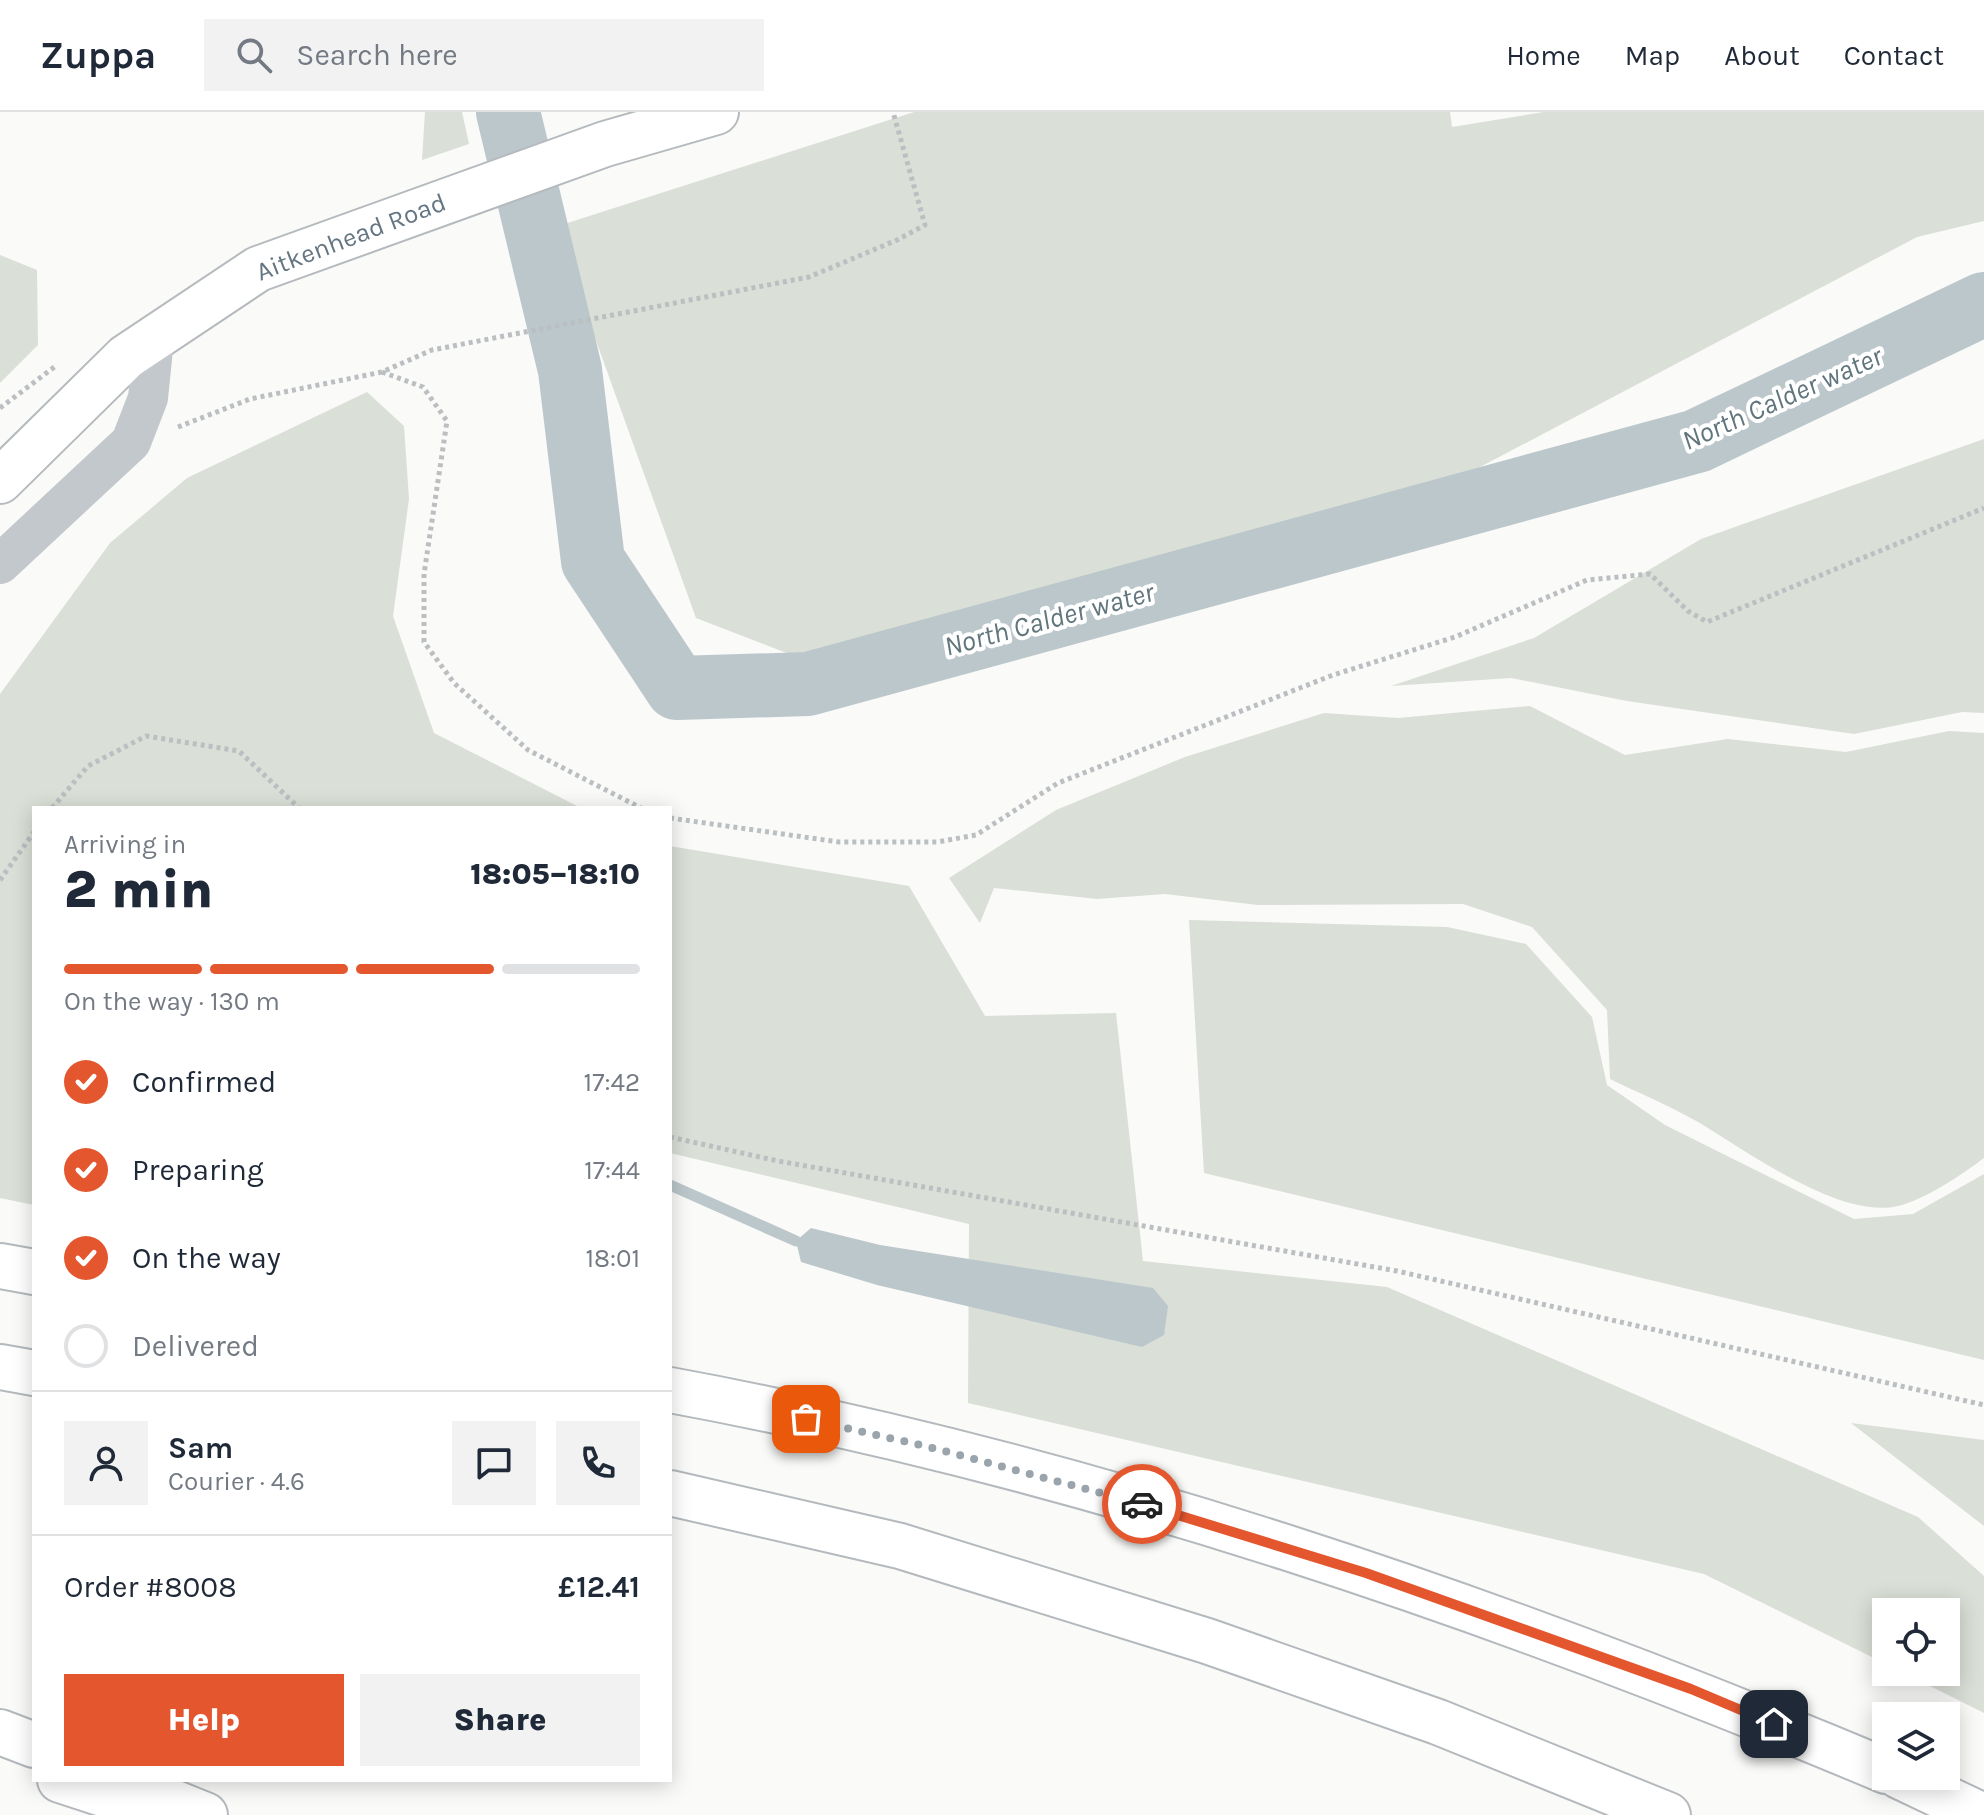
<!DOCTYPE html>
<meta charset="utf-8">
<style>
body{margin:0;font-family:Karla,sans-serif;background:#f2f2f3;color:#1f2937;height:100vh;display:flex;flex-direction:column;font-size:30px;white-space:nowrap}
*{box-sizing:border-box;margin:0}
p{font-size:26px;color:#747a83}
.icon{flex:none;width:44px;height:44px;fill:none;stroke:currentColor;stroke-width:2;stroke-linecap:round;stroke-linejoin:round}
.map{position:relative;flex:1;overflow:hidden}
.details{position:absolute;left:32px;top:694px;width:640px;height:976px;display:flex;flex-direction:column;background:#fff;border-radius:0px;box-shadow:0 4px 20px #0003}
.details>*{flex:none}
.controls{position:absolute;left:1872px;top:1486px;display:grid;gap:16px}
.controls a{display:grid;place-items:center;width:88px;height:88px;border-radius:0px;background:#fff;box-shadow:0 4px 20px #0003;font-size:40px}
.pin{position:absolute;display:grid;place-items:center;width:68px;height:68px;color:#fff;margin:-34px;border-radius:16px;box-shadow:0 4px 12px #0006}
.courier{position:absolute;display:grid;place-items:center;width:80px;height:80px;margin:-40px;border:6px solid #e4572e;border-radius:50%;background:#fff;color:#222;box-shadow:0 2px 10px #0007}
.head em{font-style:normal;font-weight:800}
.head div{display:flex;flex-direction:column-reverse}
.head{display:flex;align-items:center;justify-content:space-between;height:136px;padding:0 32px}
h1{font-size:52px;font-weight:800;line-height:60px}
.bar{display:grid;grid-template-columns:repeat(4,1fr);gap:12px 8px;align-content:center;height:96px;padding:0 32px}
.bar i{height:10px;border-radius:6px;background:#e0e1e3}
.bar .current{background:#e4572e}
.bar p{grid-column:span 4}
.line{display:flex;align-items:center;gap:20px;padding:0 32px;border-top:2px solid #e0e1e3}
.line div{flex:1}
.round{display:grid;place-items:center;flex:none;width:84px;height:84px;border-radius:0px;background:#f2f2f3}
ol{padding:0 32px;list-style:none}
li{display:flex;align-items:center;gap:24px;height:88px}
li p{margin-inline-start:auto}
li .icon{padding:8px;border-radius:50%;background:#e4572e;color:#fff;stroke-width:4}
li:last-child{color:#747a83}
li i{width:44px;height:44px;border:4px solid #e0e1e3;border-radius:50%}
.cta{display:flex;gap:16px;margin-top:auto;padding:16px 32px}
.cta a{flex:1;height:92px;border-radius:0px;background:#e4572e;color:#fff;font-size:32px;font-weight:800;line-height:92px;text-align:center}
.cta a+a{background:#f2f2f3;color:#1f2937}
header{display:flex;align-items:center;gap:48px;box-sizing:border-box;height:112px;padding:0 40px;background:#fff;border-bottom:2px solid #e0e1e3}
header strong{font-size:38px}
nav{display:flex;gap:44px;margin-inline-start:auto;font-size:28px}
.search{width:560px;height:72px;background:#f2f2f3;display:flex;align-items:center;gap:20px;box-sizing:border-box;padding:0 28px;border-radius:0px;color:#747a83;font-size:30px}
.map>svg:first-child{display:block}
</style>
<header>
<strong>Zuppa</strong>
<div class="search"><svg class="icon" aria-label="search" viewBox="0 0 24 24"><circle cx="10" cy="10" r="6"/><path d="M15 15l6 6"/></svg>Search here</div>
<nav><a>Home</a><a>Map</a><a>About</a><a>Contact</a></nav>
</header>
<div class="map">
<svg width="1984" height="1703" viewBox="0 0 1984 1703">
<rect width="100%" height="100%" fill="#fafaf8"/>
<!-- green -->
<g fill="#dadfd7">
<polygon points="425,0 462,0 469,32 422,48"/>
<polygon points="914,0 1450,0 1452,15 1544,0 1984,0 1984,109 1917,125 1463,364 810,550 696,506 555,115"/>
<polygon points="0,143 37,158 38,233 0,271"/>
<polygon points="367,280 404,314 409,387 393,504 434,621 581,696 34,696 34,1093 0,1086 0,582 110,431 187,366"/>
<polygon points="1984,327 1984,601 1962,600 1854,622 1627,589 1511,566 1391,574 1534,526 1701,427"/>
<path d="M1530,594L1625,643L1728,627L1846,640L1949,619L1984,621V1046C1963,1062 1924,1088 1898,1094C1840,1108 1747,1039 1698,1010C1670,994 1639,981 1610,967L1607,898L1532,815L1463,792L1258,793L1165,782L1097,787L994,776L980,811L949,766L1056,698L1185,645L1324,601L1398,606Z"/>
<polygon points="670,734 909,774 985,904 1116,901 1143,1149 1387,1175 1918,1405 1984,1464 1984,1601 1902,1560 1946,1560 1946,1500 1886,1500 1886,1552 1704,1462 968,1291 969,1112 670,1041"/>
<polygon points="1189,808 1447,815 1526,832 1592,905 1607,973 1665,1013 1854,1107 1913,1102 1984,1062 1984,1248 1204,1061"/>
<polygon points="1851,1311 1984,1328 1984,1414"/>
</g>
<!-- water -->
<polygon fill="#bbc7cb" points="811,1116 880,1133 1153,1176 1168,1194 1164,1223 1142,1235 877,1173 801,1150 796,1129"/>
<g fill="none" stroke-linecap="round" stroke-linejoin="round">
<!-- stream -->
<polyline stroke="#bbc7cb" stroke-width="11" points="670,1073 796,1129"/>
<!-- river -->
<polyline stroke="#bbc7cb" stroke-width="64" points="508,0 570,258 593,449 677,576 808,572 1697,329 1984,192"/>
<defs>
<polyline id="major" points="0,369 126,245 258,157 605,32 716,0"/>
<g id="highway">
<polyline points="0,1154 34,1160"/>
<polyline points="0,1255 34,1261"/>
<path d="M670,1278C1088,1355 1494,1495 1886,1659"/>
<polyline points="670,1381 900,1434 1207,1529 1438,1610 1668,1703"/>
<polyline points="0,1620 34,1633"/>
<polyline points="1899,1664 1981,1703"/>
<polyline points="60,1668 167,1703"/>
<polyline points="143,1678 205,1703"/>
</g>
</defs>
<!-- major casing -->
<use href="#major" stroke="#b5babe" stroke-width="48"/>
<!-- highway casing -->
<use href="#highway" stroke="#b4b9bd" stroke-width="48"/>
<!-- path -->
<g stroke="#bbbfc2" stroke-width="5" stroke-dasharray="4 4" stroke-linecap="butt">
<polyline points="382,260 423,275 447,309 424,462 424,530 454,571 528,638 641,696"/>
<polyline points="0,296 57,253"/>
<polyline points="178,315 250,287 382,260 432,238 809,165 897,128 925,113 893,0"/>
<polyline points="52,696 88,654 146,624 239,639 299,696"/>
<polyline points="670,706 839,730 937,730 976,723 1058,671 1333,563 1455,525 1587,468 1650,462 1688,499 1707,510 1984,396"/>
<polyline points="0,768 34,720"/>
<polyline points="670,1025 778,1049 1397,1159 1984,1293"/>
</g>
<!-- minor -->
<polyline stroke="#c3c8cc" stroke-width="40" points="0,452 131,330 148,286 154,227"/>
<!-- major -->
<use href="#major" stroke="#fff" stroke-width="44"/>
<!-- highway -->
<use href="#highway" stroke="#fff" stroke-width="44"/>
</g>
<g fill="none" stroke-linecap="round" stroke-linejoin="round">
<!-- done -->
<polyline stroke="#99a4ac" stroke-width="8" stroke-dasharray="0 14.4" points="806,1307 929,1335 1142,1392"/>
<!-- route -->
<polyline stroke="#e4572e" stroke-width="10" points="1142,1392 1366,1461 1691,1577 1774,1612"/>
</g>
<g text-anchor="middle" dominant-baseline="central" stroke-width="8" stroke-linejoin="round" paint-order="stroke">
<!-- street labels -->
<g font-size="26" fill="#657683" stroke="#fff">
<text transform="translate(351 125) rotate(-21)">Aitkenhead Road</text>
</g>
<!-- water labels -->
<g font-size="28" font-style="italic" fill="#60757c" stroke="#fff">
<text transform="translate(1782 286) rotate(-24)">North Calder water</text>
<text transform="translate(1049 507) rotate(-15)">North Calder water</text>
</g>
</g>
</svg>
<div class="controls">
<a><svg class="icon" aria-label="locate" viewBox="0 0 24 24"><circle cx="12" cy="12" r="6"/><path d="M12 2v4M12 18v4M2 12h4M18 12h4"/></svg></a>
<a><svg class="icon" aria-label="layers" viewBox="0 0 24 24"><path d="M12 4l9 5-9 5-9-5zM3 14l9 5 9-5"/></svg></a>
</div>
<div class="pin" style="left:806px;top:1307px;background:#ea580c"><svg class="icon" aria-label="bag" viewBox="0 0 24 24"><path d="M5 8h14l-1 12H6zM9 8a3 3 0 0 1 6 0"/></svg></div>
<div class="pin" style="left:1774px;top:1612px;background:#1f2937"><svg class="icon" aria-label="home" viewBox="0 0 24 24"><path d="M3 11l9-7 9 7M6 9v11h12V9"/></svg></div>
<div class="courier" style="left:1142px;top:1392px"><svg class="icon" aria-label="car" viewBox="0 0 24 24"><path d="M5 17H2v-5l4-1 3-4h7l3 4 3 1v5h-3M9 17h6M6 11h13"/><circle cx="7" cy="17" r="2"/><circle cx="17" cy="17" r="2"/></svg></div>
<section class="details">
<div class="head"><div><h1>2 min</h1><p>Arriving in</p></div><em>18:05–18:10</em></div>
<div class="bar"><i class="current"></i><i class="current"></i><i class="current"></i><i></i><p>On the way · 130 m</p></div>
<ol>
<li><svg class="icon" aria-label="check" viewBox="0 0 24 24"><path d="M5 12l5 5 9-10"/></svg>Confirmed<p>17:42</p></li>
<li><svg class="icon" aria-label="check" viewBox="0 0 24 24"><path d="M5 12l5 5 9-10"/></svg>Preparing<p>17:44</p></li>
<li><svg class="icon" aria-label="check" viewBox="0 0 24 24"><path d="M5 12l5 5 9-10"/></svg>On the way<p>18:01</p></li>
<li><i></i>Delivered</li>
</ol>
<div class="line" style="height:144px"><a class="round"><svg class="icon" aria-label="person" viewBox="0 0 24 24"><circle cx="12" cy="8" r="4"/><path d="M4 21q1-7 8-7t8 7"/></svg></a><div><b>Sam</b><p>Courier · 4.6</p></div><a class="round"><svg class="icon" aria-label="chat" viewBox="0 0 24 24"><path d="M4 5h16v11H9l-5 4z"/></svg></a><a class="round"><svg class="icon" aria-label="phone" viewBox="0 0 24 24"><path d="M5 4h4l2 5-3 2q2 4 5 5l2-3 5 2v4C11 20 4 13 5 4z"/></svg></a></div>
<div class="line" style="height:104px"><div>Order #8008</div><b>£12.41</b></div>
<div class="cta"><a>Help</a><a>Share</a></div>
</section>
</div>
